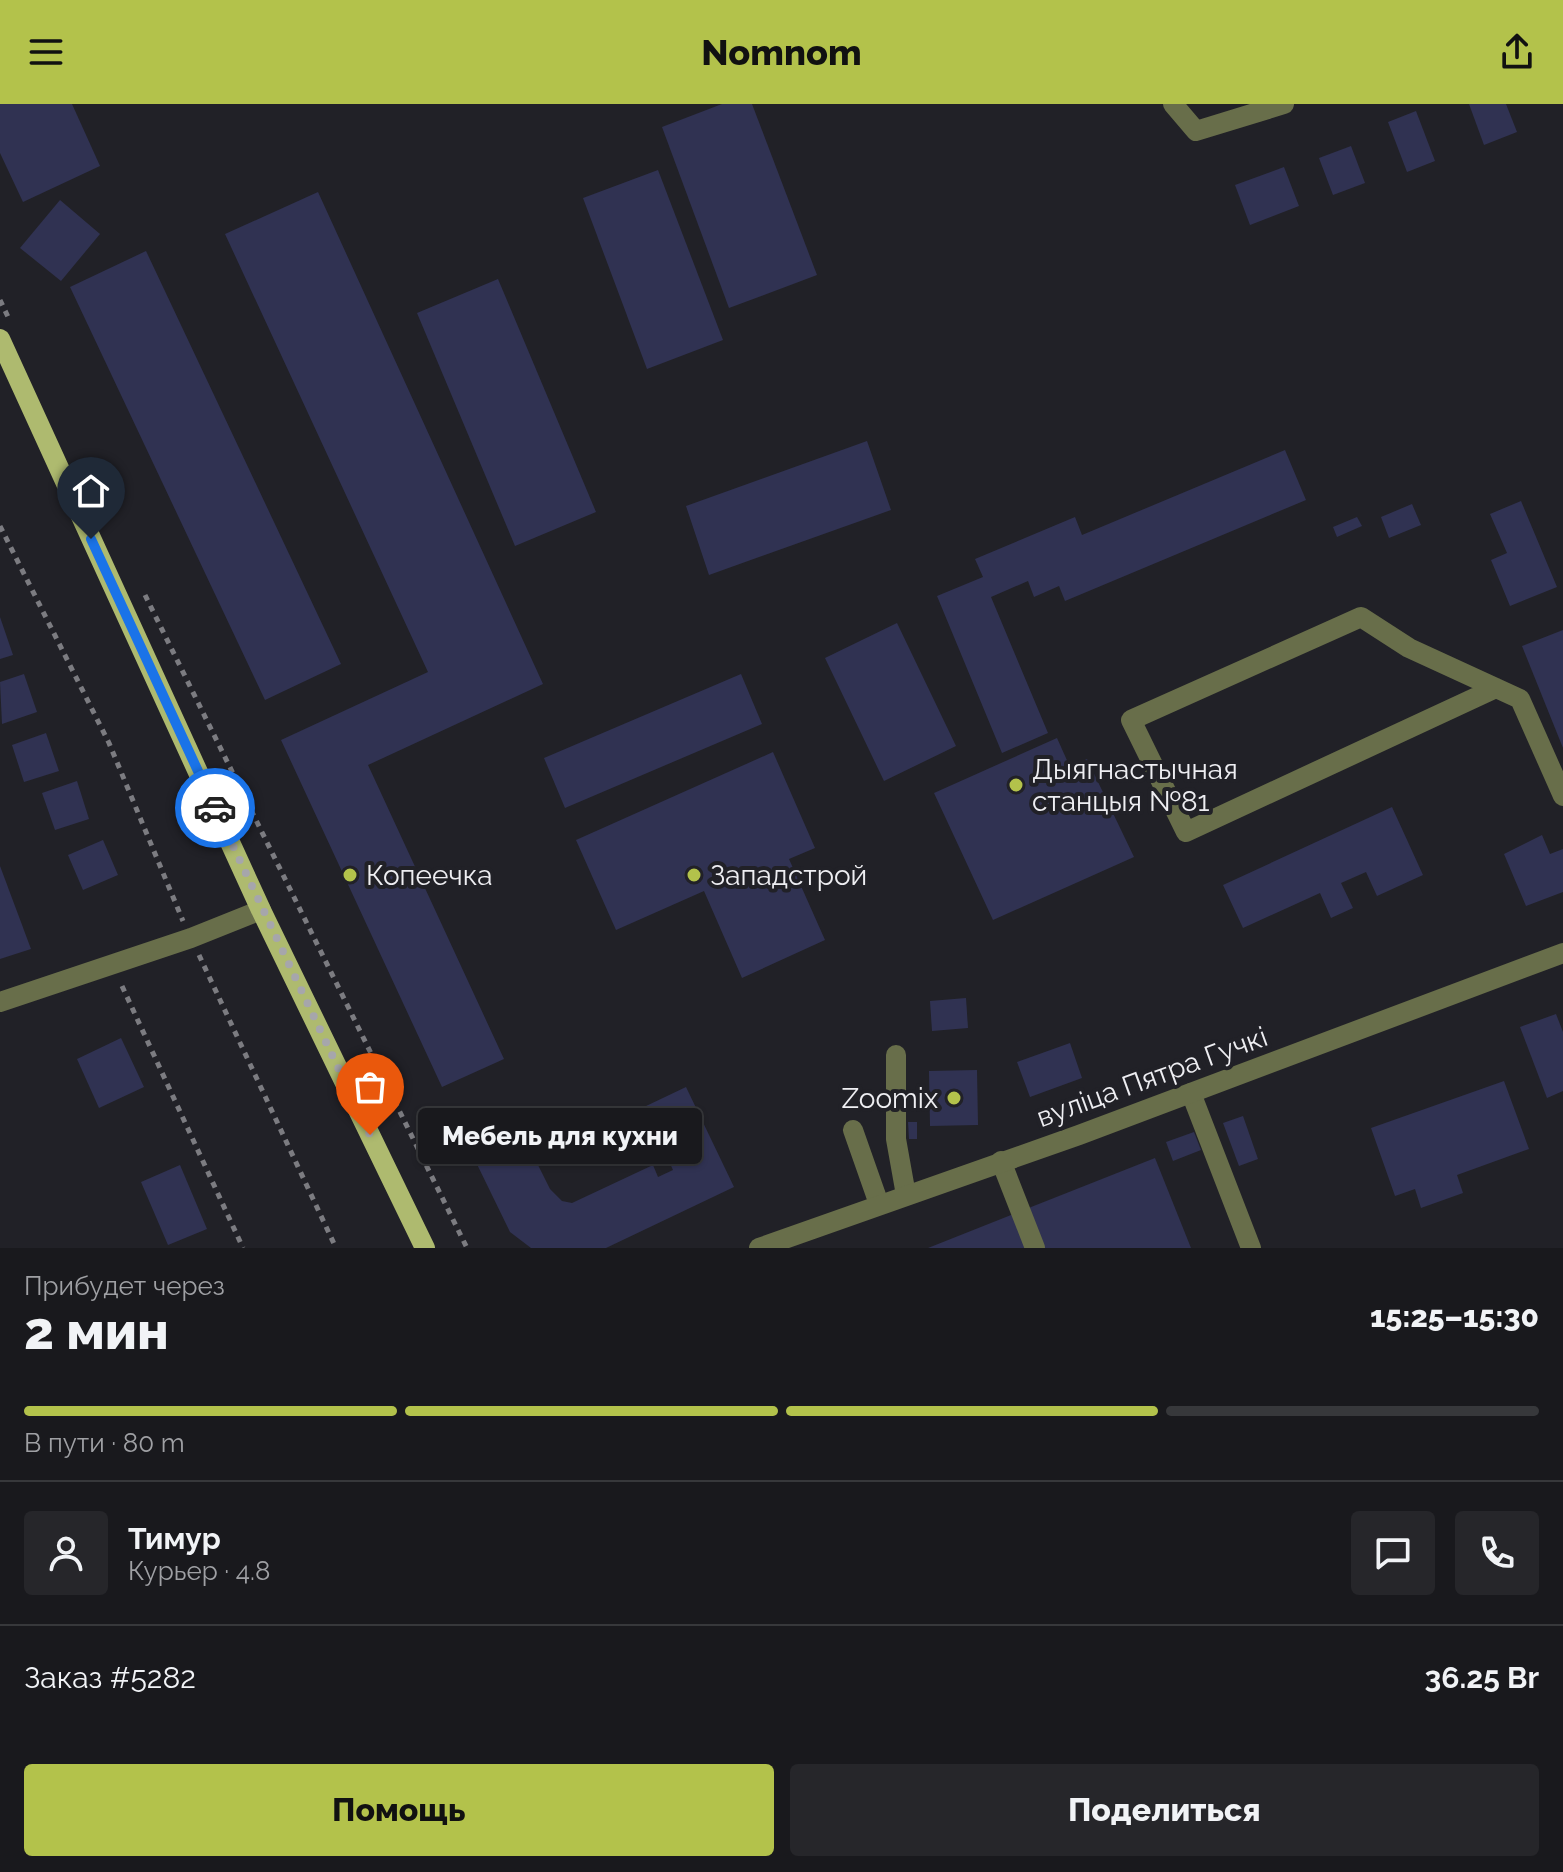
<!DOCTYPE html>
<html lang="ru">
<meta charset="utf-8">
<style>
body{margin:0;font-family:Raleway,sans-serif;background:#26262a;color:#f1f3f6;height:100vh;display:flex;flex-direction:column;font-size:30px;white-space:nowrap}
*{box-sizing:border-box;margin:0}
p{font-size:26px;color:#9fa0a4}
.icon{flex:none;width:44px;height:44px;fill:none;stroke:currentColor;stroke-width:2;stroke-linecap:round;stroke-linejoin:round}
.map{position:relative;height:1144px;overflow:hidden}
.details{display:flex;flex-direction:column;background:#19191d;flex:1}
.details>*{flex:none}
.pin{position:absolute;display:grid;place-items:center;width:68px;height:68px;color:#fff;margin:-82px -34px;border-radius:50% 50% 50% 0;rotate:-45deg;box-shadow:0 0 8px #0007}
.pin .icon{rotate:45deg}
.courier{position:absolute;display:grid;place-items:center;width:80px;height:80px;margin:-40px;border:6px solid #1a73e8;border-radius:50%;background:#fff;color:#222;box-shadow:0 2px 10px #0007}
.bubble{position:absolute;height:56px;border-radius:8px;background:#19191d;box-shadow:0 2px 6px #0004,0 0 0 2px #37383b;font-size:26px;font-weight:800;line-height:56px;text-align:center}
.summary em{font-style:normal;font-weight:800}
.summary div{display:flex;flex-direction:column-reverse}
.summary{display:flex;align-items:center;justify-content:space-between;height:136px;padding:0 24px}
h1{font-size:52px;font-weight:800;line-height:60px}
.bar{display:grid;grid-template-columns:repeat(4,1fr);gap:12px 8px;align-content:center;height:96px;padding:0 24px}
.bar i{height:10px;border-radius:6px;background:#37383b}
.bar .active{background:#b3c24b}
.bar p{grid-column:span 4}
.line{display:flex;align-items:center;gap:20px;padding:0 24px;border-top:2px solid #37383b}
.line div{flex:1}
.round{display:grid;place-items:center;flex:none;width:84px;height:84px;border-radius:8px;background:#26262a}
.button{display:flex;gap:16px;margin-top:auto;padding:16px 24px}
.button a{flex:1;height:92px;border-radius:8px;background:#b3c24b;color:#111;font-size:32px;font-weight:800;line-height:92px;text-align:center}
.button a+a{background:#26262a;color:#f1f3f6}
header{display:flex;justify-content:space-between;align-items:center;height:104px;padding:0 24px;background:#b3c24b;color:#111;font-size:36px;font-weight:800}
.map>svg:first-child{display:block}
</style>
<header><svg class="icon" aria-label="menu" viewBox="0 0 24 24"><path d="M4 6h16M4 12h16M4 18h16"/></svg>Nomnom<svg class="icon" aria-label="share" viewBox="0 0 24 24"><path d="M12 15V3M7 8l5-5 5 5M5 13v7h14v-7"/></svg></header>
<div class="map">
<svg width="1563" height="1144" viewBox="0 0 1563 1144">
<rect width="100%" height="100%" fill="#212127"/>
<!-- building -->
<g fill="#303252">
<polygon points="0,0 72,0 100,62 23,98 0,49"/>
<polygon points="722,0 752,0 817,171 729,204 662,23"/>
<polygon points="1469,0 1506,0 1517,28 1484,41"/>
<polygon points="1416,7 1435,57 1407,68 1388,18"/>
<polygon points="1351,42 1365,79 1333,91 1319,54"/>
<polygon points="1284,63 1299,102 1250,121 1235,81"/>
<polygon points="658,66 723,236 647,265 583,94"/>
<polygon points="318,88 543,580 368,661 504,955 442,983 281,636 428,568 225,130"/>
<polygon points="60,96 100,130 61,177 20,144"/>
<polygon points="146,147 341,560 265,596 70,183"/>
<polygon points="498,175 596,408 515,442 417,209"/>
<polygon points="867,337 891,406 709,471 686,402"/>
<polygon points="1285,346 1306,396 1065,497 1059,482 1034,493 1028,477 991,493 1048,629 1002,649 937,492 983,473 975,455 1075,413 1082,431"/>
<polygon points="1521,397 1557,483 1510,502 1491,456 1507,449 1490,410"/>
<polygon points="1412,400 1421,421 1389,434 1381,413"/>
<polygon points="1357,413 1362,422 1337,433 1333,423"/>
<polygon points="0,513 13,551 0,555"/>
<polygon points="897,519 956,642 884,677 825,554"/>
<polygon points="1563,526 1563,644 1522,542"/>
<polygon points="24,570 37,608 2,620 0,578"/>
<polygon points="741,570 762,620 565,704 544,654"/>
<polygon points="46,629 59,667 24,678 12,641"/>
<polygon points="1057,634 1070,663 1087,655 1134,753 993,816 934,689"/>
<polygon points="773,648 815,744 789,755 825,836 742,874 704,787 616,826 576,736"/>
<polygon points="77,677 89,715 55,726 42,689"/>
<polygon points="1392,703 1423,771 1377,792 1366,768 1341,779 1353,804 1331,814 1320,789 1243,824 1223,781"/>
<polygon points="1542,731 1550,750 1563,745 1563,788 1526,802 1504,750"/>
<polygon points="103,736 118,771 83,786 68,751"/>
<polygon points="0,762 31,845 0,855"/>
<polygon points="966,894 968,924 932,927 930,897"/>
<polygon points="1556,910 1563,928 1563,987 1547,994 1520,923"/>
<polygon points="121,934 144,983 99,1004 77,955"/>
<polygon points="1070,939 1082,974 1030,993 1017,958"/>
<polygon points="977,966 978,1021 930,1022 929,967"/>
<polygon points="1504,977 1529,1045 1457,1071 1463,1089 1421,1104 1415,1085 1395,1092 1371,1024"/>
<polygon points="686,983 734,1083 606,1144 531,1144 510,1128 472,1050 521,1027 550,1085 562,1097 572,1099 653,1061 658,1073 673,1066 644,1003"/>
<polygon points="1243,1012 1258,1055 1239,1062 1223,1019"/>
<polygon points="908,1018 917,1018 917,1035 909,1035"/>
<polygon points="1194,1028 1201,1046 1173,1057 1166,1038"/>
<polygon points="1155,1054 1191,1144 928,1144"/>
<polygon points="180,1061 207,1125 168,1141 141,1078"/>
</g>
<g fill="none" stroke-linecap="round" stroke-linejoin="round">
<!-- path -->
<g stroke="#7c7c81" stroke-width="5" stroke-dasharray="6 6" stroke-linecap="butt">
<polyline points="0,196 10,217"/>
<polyline points="0,422 109,639 183,817"/>
<polyline points="145,491 467,1144"/>
<polyline points="199,851 336,1144"/>
<polyline points="122,882 243,1144"/>
</g>
<!-- minor -->
<g stroke="#686e4a" stroke-width="20">
<polyline points="1173,0 1196,27 1284,0"/>
<polyline points="1496,584 1186,728 1131,616 1361,513 1409,544 1520,595 1563,692"/>
<polyline points="0,898 191,834 261,806"/>
<polyline points="896,951 896,1035 906,1091"/>
<polyline points="1191,989 1251,1144"/>
<polyline points="853,1026 879,1100"/>
<polyline points="1001,1057 1035,1144"/>
<polyline points="759,1144 1079,1031 1563,849"/>
</g>
<!-- major -->
<polyline stroke="#aeba6f" stroke-width="20" points="0,235 261,806 425,1144"/>
</g>
<g fill="none" stroke-linecap="round" stroke-linejoin="round">
<!-- done -->
<polyline stroke="#a6a6ab" stroke-width="8" stroke-dasharray="0 14.4" points="215,704 370,1031"/>
<!-- route -->
<polyline stroke="#1a73e8" stroke-width="10" points="91,435 215,704"/>
</g>
<!-- markers -->
<g fill="#b3c24b" stroke="#212127" stroke-width="3">
<circle cx="1016" cy="681" r="8"/>
<circle cx="350" cy="771" r="8"/>
<circle cx="694" cy="771" r="8"/>
<circle cx="954" cy="994" r="8"/>
</g>
<g text-anchor="middle" dominant-baseline="central" stroke-width="8" stroke-linejoin="round" paint-order="stroke">
<!-- poi labels -->
<g font-size="28" fill="#eeeef2" stroke="#212127" text-anchor="start">
<text x="1032" y="665">Дыягнастычная<tspan x="1032" dy="32">станцыя №81</tspan></text>
<text x="366" y="771">Копеечка</text>
<text x="710" y="771">Западстрой</text>
<text x="938" y="994" text-anchor="end">Zoomix</text>
</g>
<!-- street labels -->
<g font-size="28" fill="#eeeef2" stroke="#212127">
<text transform="translate(1152 973) rotate(-20)">вуліца Пятра Гучкі</text>
</g>
</g>
</svg>
<div class="pin" style="left:370px;top:1031px;background:#ea580c"><svg class="icon" aria-label="bag" viewBox="0 0 24 24"><path d="M5 8h14l-1 12H6zM9 8a3 3 0 0 1 6 0"/></svg></div>
<div class="pin" style="left:91px;top:435px;background:#1f2937"><svg class="icon" aria-label="home" viewBox="0 0 24 24"><path d="M3 11l9-7 9 7M6 9v11h12V9"/></svg></div>
<div class="courier" style="left:215px;top:704px"><svg class="icon" aria-label="car" viewBox="0 0 24 24"><path d="M5 17H2v-5l4-1 3-4h7l3 4 3 1v5h-3M9 17h6M6 11h13"/><circle cx="7" cy="17" r="2"/><circle cx="17" cy="17" r="2"/></svg></div>
<div class="bubble" style="left:418px;top:1004px;width:284px">Мебель для кухни</div>
</div>
<section class="details">
<div class="summary"><div><h1>2 мин</h1><p>Прибудет через</p></div><em>15:25–15:30</em></div>
<div class="bar"><i class="active"></i><i class="active"></i><i class="active"></i><i></i><p>В пути · 80 m</p></div>
<div class="line" style="height:144px"><a class="round"><svg class="icon" aria-label="person" viewBox="0 0 24 24"><circle cx="12" cy="8" r="4"/><path d="M4 21q1-7 8-7t8 7"/></svg></a><div><b>Тимур</b><p>Курьер · 4.8</p></div><a class="round"><svg class="icon" aria-label="chat" viewBox="0 0 24 24"><path d="M4 5h16v11H9l-5 4z"/></svg></a><a class="round"><svg class="icon" aria-label="phone" viewBox="0 0 24 24"><path d="M5 4h4l2 5-3 2q2 4 5 5l2-3 5 2v4C11 20 4 13 5 4z"/></svg></a></div>
<div class="line" style="height:104px"><div>Заказ #5282</div><b>36.25 Br</b></div>
<div class="button"><a>Помощь</a><a>Поделиться</a></div>
</section>
